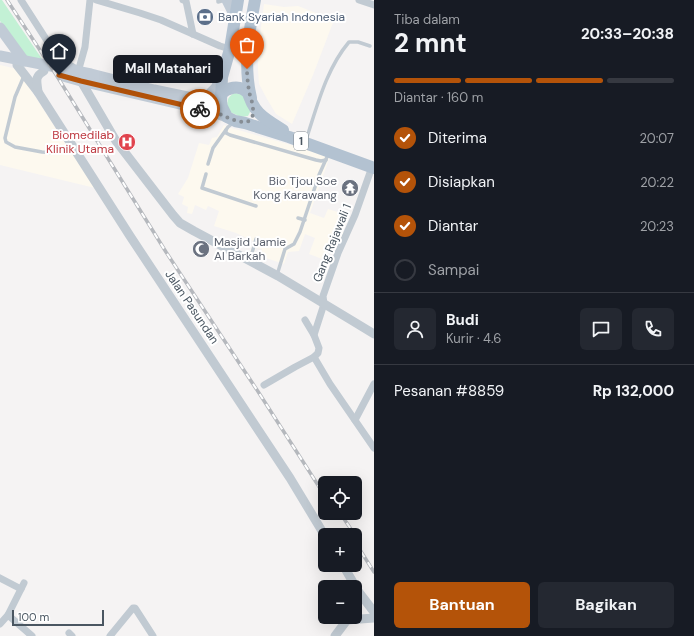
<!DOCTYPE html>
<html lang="id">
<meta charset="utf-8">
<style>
body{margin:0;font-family:"DM Sans",sans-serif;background:#242831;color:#f1f3f6;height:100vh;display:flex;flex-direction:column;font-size:15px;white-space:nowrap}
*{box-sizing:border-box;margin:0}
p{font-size:13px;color:#9ea1a6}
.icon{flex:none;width:22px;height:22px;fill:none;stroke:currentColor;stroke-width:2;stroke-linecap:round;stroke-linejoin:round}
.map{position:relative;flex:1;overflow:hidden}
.details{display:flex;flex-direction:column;background:#171b24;width:320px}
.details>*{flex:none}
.buttons{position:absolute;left:318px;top:476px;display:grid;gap:8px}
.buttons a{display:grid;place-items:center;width:44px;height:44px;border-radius:6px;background:#171b24;box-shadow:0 4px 16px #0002;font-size:20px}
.scale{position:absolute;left:12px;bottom:10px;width:92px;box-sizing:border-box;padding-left:4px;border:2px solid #4a5661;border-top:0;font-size:11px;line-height:14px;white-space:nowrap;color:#4a5661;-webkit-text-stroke:3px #fff;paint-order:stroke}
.pin{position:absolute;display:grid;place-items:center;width:34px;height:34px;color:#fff;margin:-41px -17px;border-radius:50% 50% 50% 0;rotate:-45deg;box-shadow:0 0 4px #0007}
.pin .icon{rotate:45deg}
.courier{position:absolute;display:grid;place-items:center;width:40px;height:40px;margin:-20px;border:3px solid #b45309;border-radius:50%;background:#fff;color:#222;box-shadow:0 1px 5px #0007}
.bubble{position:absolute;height:28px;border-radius:6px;background:#171b24;box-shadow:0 4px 16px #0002;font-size:13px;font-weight:700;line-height:28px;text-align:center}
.head em{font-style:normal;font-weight:700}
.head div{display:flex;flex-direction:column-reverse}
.head{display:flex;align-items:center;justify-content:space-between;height:68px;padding:0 20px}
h1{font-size:26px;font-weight:700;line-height:30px}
.bar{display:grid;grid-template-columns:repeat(4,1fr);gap:6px 4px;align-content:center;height:48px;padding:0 20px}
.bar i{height:5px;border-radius:3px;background:#363941}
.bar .current{background:#b45309}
.bar p{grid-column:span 4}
.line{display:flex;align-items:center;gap:10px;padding:0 20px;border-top:1px solid #363941}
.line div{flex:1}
.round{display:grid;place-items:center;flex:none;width:42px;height:42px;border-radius:6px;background:#242831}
ol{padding:0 20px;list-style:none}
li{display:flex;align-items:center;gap:12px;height:44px}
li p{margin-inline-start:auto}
li .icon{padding:4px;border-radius:50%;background:#b45309;color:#fff;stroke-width:4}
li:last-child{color:#9ea1a6}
li i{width:22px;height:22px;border:2px solid #363941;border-radius:50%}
.cta{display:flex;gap:8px;margin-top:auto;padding:8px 20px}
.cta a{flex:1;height:46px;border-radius:6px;background:#b45309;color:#fff;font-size:16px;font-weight:700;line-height:46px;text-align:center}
.cta a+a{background:#242831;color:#f1f3f6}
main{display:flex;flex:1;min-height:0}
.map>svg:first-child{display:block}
</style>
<main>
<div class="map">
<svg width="374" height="636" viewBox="0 0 374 636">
<rect width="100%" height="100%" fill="#f5f3f3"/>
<!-- commercial -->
<g fill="#fdf9ef">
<polygon points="264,4 284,7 298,6 334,20 313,75 292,124 276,114 267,99 259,84 258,70 258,49"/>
<polygon points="0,65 17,69 95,188 0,165"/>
<polygon points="224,125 228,127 330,156 310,213 324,218 328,209 341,213 335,229 346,233 340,245 331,243 325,260 309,254 315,238 305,234 299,251 288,252 284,264 260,256 262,249 256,248 254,254 250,252 253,241 236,233 214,226 219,211 208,206 206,210 195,205 192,214 187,213 188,207 182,204 184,197 178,194 188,178 199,143 209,145 212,138 217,137"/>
</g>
<!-- green -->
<g fill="#c3f1d5">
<polygon points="0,0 2,0 42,59 26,57 0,21"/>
<path d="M235,93L243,94L251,110L248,116L241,117L228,111C227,102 226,97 235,93Z"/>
</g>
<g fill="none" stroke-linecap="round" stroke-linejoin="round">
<!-- service -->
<g stroke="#c1cad2" stroke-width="3.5">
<polyline points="218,0 218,2 225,0"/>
<polyline points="24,76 15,97 5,138 6,142 15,147 42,152 56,153 64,152 73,146"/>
<polyline points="226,130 226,133 230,135 316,160 321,161 326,160"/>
<path d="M306,140C317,107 326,69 349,42H358L370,46"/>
<polyline points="208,164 213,148 228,127 233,123"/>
<polyline points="206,174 202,188 256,206"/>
<polyline points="298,218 305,220"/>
<polyline points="250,260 256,239"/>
<polyline points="277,275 285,249 294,244 300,232 319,175 327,157"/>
</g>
<!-- minor -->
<g stroke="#c1cad2" stroke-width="7">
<polyline points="21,0 53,50 66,63 75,68"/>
<polyline points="96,0 140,13 161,20 220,46 230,49"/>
<polyline points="183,0 186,1 193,34"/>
<polyline points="359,0 374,5"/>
<polyline points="78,72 85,47 90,0"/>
<polyline points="305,320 314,335"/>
<polyline points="314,357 330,384 374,448"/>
<polyline points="264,385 295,367 314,357 318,353 319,348 314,335 324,304 323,296 338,253 355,215 372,167"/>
<polyline points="355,420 374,384"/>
<polyline points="0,578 21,589"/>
<polyline points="8,615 24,583"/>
<polyline points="0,624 8,615 32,636"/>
<polyline points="69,633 72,636"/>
<polyline points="110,636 133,608 135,608 153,636"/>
</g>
<!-- tertiary -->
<g stroke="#c1cad2" stroke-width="9">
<polyline points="17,65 38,92 130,236 290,478 325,536"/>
<polyline points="81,81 116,141 173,215 180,223 194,231 278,276 351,320 374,334"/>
<path d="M38,92C37,81 34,77 44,71"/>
<polyline points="343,565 358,591 374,612"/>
<polyline points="347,620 374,618"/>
<polyline points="335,636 347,620 348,617"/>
</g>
<!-- secondary -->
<g stroke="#c1cbd6" stroke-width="11">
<polyline points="227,0 235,16"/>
<polyline points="0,28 24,61"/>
<polyline points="0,56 91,74 154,90 197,99 204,98 210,94 216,88 222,77"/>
<polyline points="63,76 81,81 214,112 227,117"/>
</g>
<!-- primary -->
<g stroke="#b3c2d1" stroke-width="12">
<polyline points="238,0 230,49 222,77 221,102 222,107 227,117 235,121 245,123 289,137 374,168"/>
<path d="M221,94C227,88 239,84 247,92C249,95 250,99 252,103C254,107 257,111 259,113C266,120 275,125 283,130"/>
<path d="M251,98C243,65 249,32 255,0"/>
</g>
<defs>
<g id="rail">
<polyline points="7,0 55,73 166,252 259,393 325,496"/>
<polyline points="340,513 355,535"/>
<polyline points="355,542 374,572"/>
</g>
</defs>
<!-- rail casing -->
<use href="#rail" stroke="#b5b8bd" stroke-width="3.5"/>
<!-- rail -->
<use href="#rail" stroke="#fff" stroke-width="2" stroke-dasharray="6" stroke-linecap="butt"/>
</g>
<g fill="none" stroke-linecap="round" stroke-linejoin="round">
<!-- done -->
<path stroke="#868d94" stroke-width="4" stroke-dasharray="0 7.2" d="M200,109C205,110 210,111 215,112C226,116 255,134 253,109C253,103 250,97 249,91C248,84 247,77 247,69"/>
<!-- route -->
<polyline stroke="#b45309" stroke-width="5" points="59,75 81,81 200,109"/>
</g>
<!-- icons -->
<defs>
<symbol id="bank-disc" viewBox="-11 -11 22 22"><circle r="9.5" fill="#5c6f8a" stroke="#fff"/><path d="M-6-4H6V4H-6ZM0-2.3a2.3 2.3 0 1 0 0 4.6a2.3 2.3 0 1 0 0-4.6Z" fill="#fff"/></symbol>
<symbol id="hospital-disc" viewBox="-11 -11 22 22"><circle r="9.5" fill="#e0444e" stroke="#fff"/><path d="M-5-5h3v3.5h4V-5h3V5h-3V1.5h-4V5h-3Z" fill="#fff"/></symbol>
<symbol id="temple-disc" viewBox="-11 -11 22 22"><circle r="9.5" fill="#6b7280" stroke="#fff"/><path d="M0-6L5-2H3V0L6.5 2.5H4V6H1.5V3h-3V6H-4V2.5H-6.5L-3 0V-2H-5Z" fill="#fff"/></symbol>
<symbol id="mosque-disc" viewBox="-11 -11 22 22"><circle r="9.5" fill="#6b7280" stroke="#fff"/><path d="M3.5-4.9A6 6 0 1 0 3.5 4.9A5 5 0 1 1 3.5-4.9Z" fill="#fff"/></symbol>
</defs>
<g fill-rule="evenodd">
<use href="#bank-disc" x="195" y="7" width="20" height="20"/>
<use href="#hospital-disc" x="117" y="132" width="20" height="20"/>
<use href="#temple-disc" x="340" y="178" width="20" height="20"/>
<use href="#mosque-disc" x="191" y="239" width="20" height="20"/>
</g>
<g text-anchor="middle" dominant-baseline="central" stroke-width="4" stroke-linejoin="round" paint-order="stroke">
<!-- shield labels -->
<rect fill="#fff" stroke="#808990" stroke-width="1" x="294" y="132" width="14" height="18" rx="3"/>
<g font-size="11" font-weight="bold" fill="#4a5661">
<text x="301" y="141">1</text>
</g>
<!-- service labels -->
<g font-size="12" fill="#4e5e75" stroke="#fff" text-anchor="start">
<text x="218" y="17">Bank Syariah Indonesia</text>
</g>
<!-- health labels -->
<g font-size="12" fill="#be3a42" stroke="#fff" text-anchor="end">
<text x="114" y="135">Biomedilab<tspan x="114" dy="14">Klinik Utama</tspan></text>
</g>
<!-- worship labels -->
<g font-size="12" fill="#5b616d" stroke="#fff" text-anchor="end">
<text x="337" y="181">Bio Tjou Soe<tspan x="337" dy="14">Kong Karawang</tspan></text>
<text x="214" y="242" text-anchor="start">Masjid Jamie<tspan x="214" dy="14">Al Barkah</tspan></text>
</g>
<!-- street labels -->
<g font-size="12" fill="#4a5661" stroke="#fff">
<text transform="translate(332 243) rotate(-68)">Gang Rajawali 1</text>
<text transform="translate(192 307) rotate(56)">Jalan Pasundan</text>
</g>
</g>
</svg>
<div class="buttons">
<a><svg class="icon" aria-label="locate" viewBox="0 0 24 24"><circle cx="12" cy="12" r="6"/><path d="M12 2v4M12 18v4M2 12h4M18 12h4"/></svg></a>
<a>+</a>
<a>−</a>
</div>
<div class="scale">100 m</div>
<div class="pin" style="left:247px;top:69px;background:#ea580c"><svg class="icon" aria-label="bag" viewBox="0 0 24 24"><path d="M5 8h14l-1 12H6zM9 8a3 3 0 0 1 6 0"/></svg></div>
<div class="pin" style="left:59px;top:75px;background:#1f2937"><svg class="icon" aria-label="home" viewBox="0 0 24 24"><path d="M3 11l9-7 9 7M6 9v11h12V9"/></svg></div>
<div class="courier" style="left:200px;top:109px"><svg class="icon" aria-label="bike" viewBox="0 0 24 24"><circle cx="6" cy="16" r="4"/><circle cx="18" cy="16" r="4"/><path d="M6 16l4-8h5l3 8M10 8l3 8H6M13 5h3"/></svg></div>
<div class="bubble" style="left:113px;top:55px;width:110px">Mall Matahari</div>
</div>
<section class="details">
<div class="head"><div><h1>2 mnt</h1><p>Tiba dalam</p></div><em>20:33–20:38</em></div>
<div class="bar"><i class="current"></i><i class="current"></i><i class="current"></i><i></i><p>Diantar · 160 m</p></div>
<ol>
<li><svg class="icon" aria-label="check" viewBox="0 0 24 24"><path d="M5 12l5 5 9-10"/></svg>Diterima<p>20:07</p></li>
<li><svg class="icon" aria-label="check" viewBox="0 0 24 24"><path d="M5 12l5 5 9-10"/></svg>Disiapkan<p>20:22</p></li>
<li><svg class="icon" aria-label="check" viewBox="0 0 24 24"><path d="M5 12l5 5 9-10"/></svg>Diantar<p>20:23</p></li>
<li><i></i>Sampai</li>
</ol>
<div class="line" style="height:72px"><a class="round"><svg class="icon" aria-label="person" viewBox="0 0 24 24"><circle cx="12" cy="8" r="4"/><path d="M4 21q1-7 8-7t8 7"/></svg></a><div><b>Budi</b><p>Kurir · 4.6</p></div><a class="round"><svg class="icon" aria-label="chat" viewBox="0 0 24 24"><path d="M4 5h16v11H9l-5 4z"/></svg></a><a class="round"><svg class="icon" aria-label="phone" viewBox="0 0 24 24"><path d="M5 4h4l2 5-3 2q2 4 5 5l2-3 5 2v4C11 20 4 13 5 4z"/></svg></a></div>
<div class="line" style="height:52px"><div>Pesanan #8859</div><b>Rp 132,000</b></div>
<div class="cta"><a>Bantuan</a><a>Bagikan</a></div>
</section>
</main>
